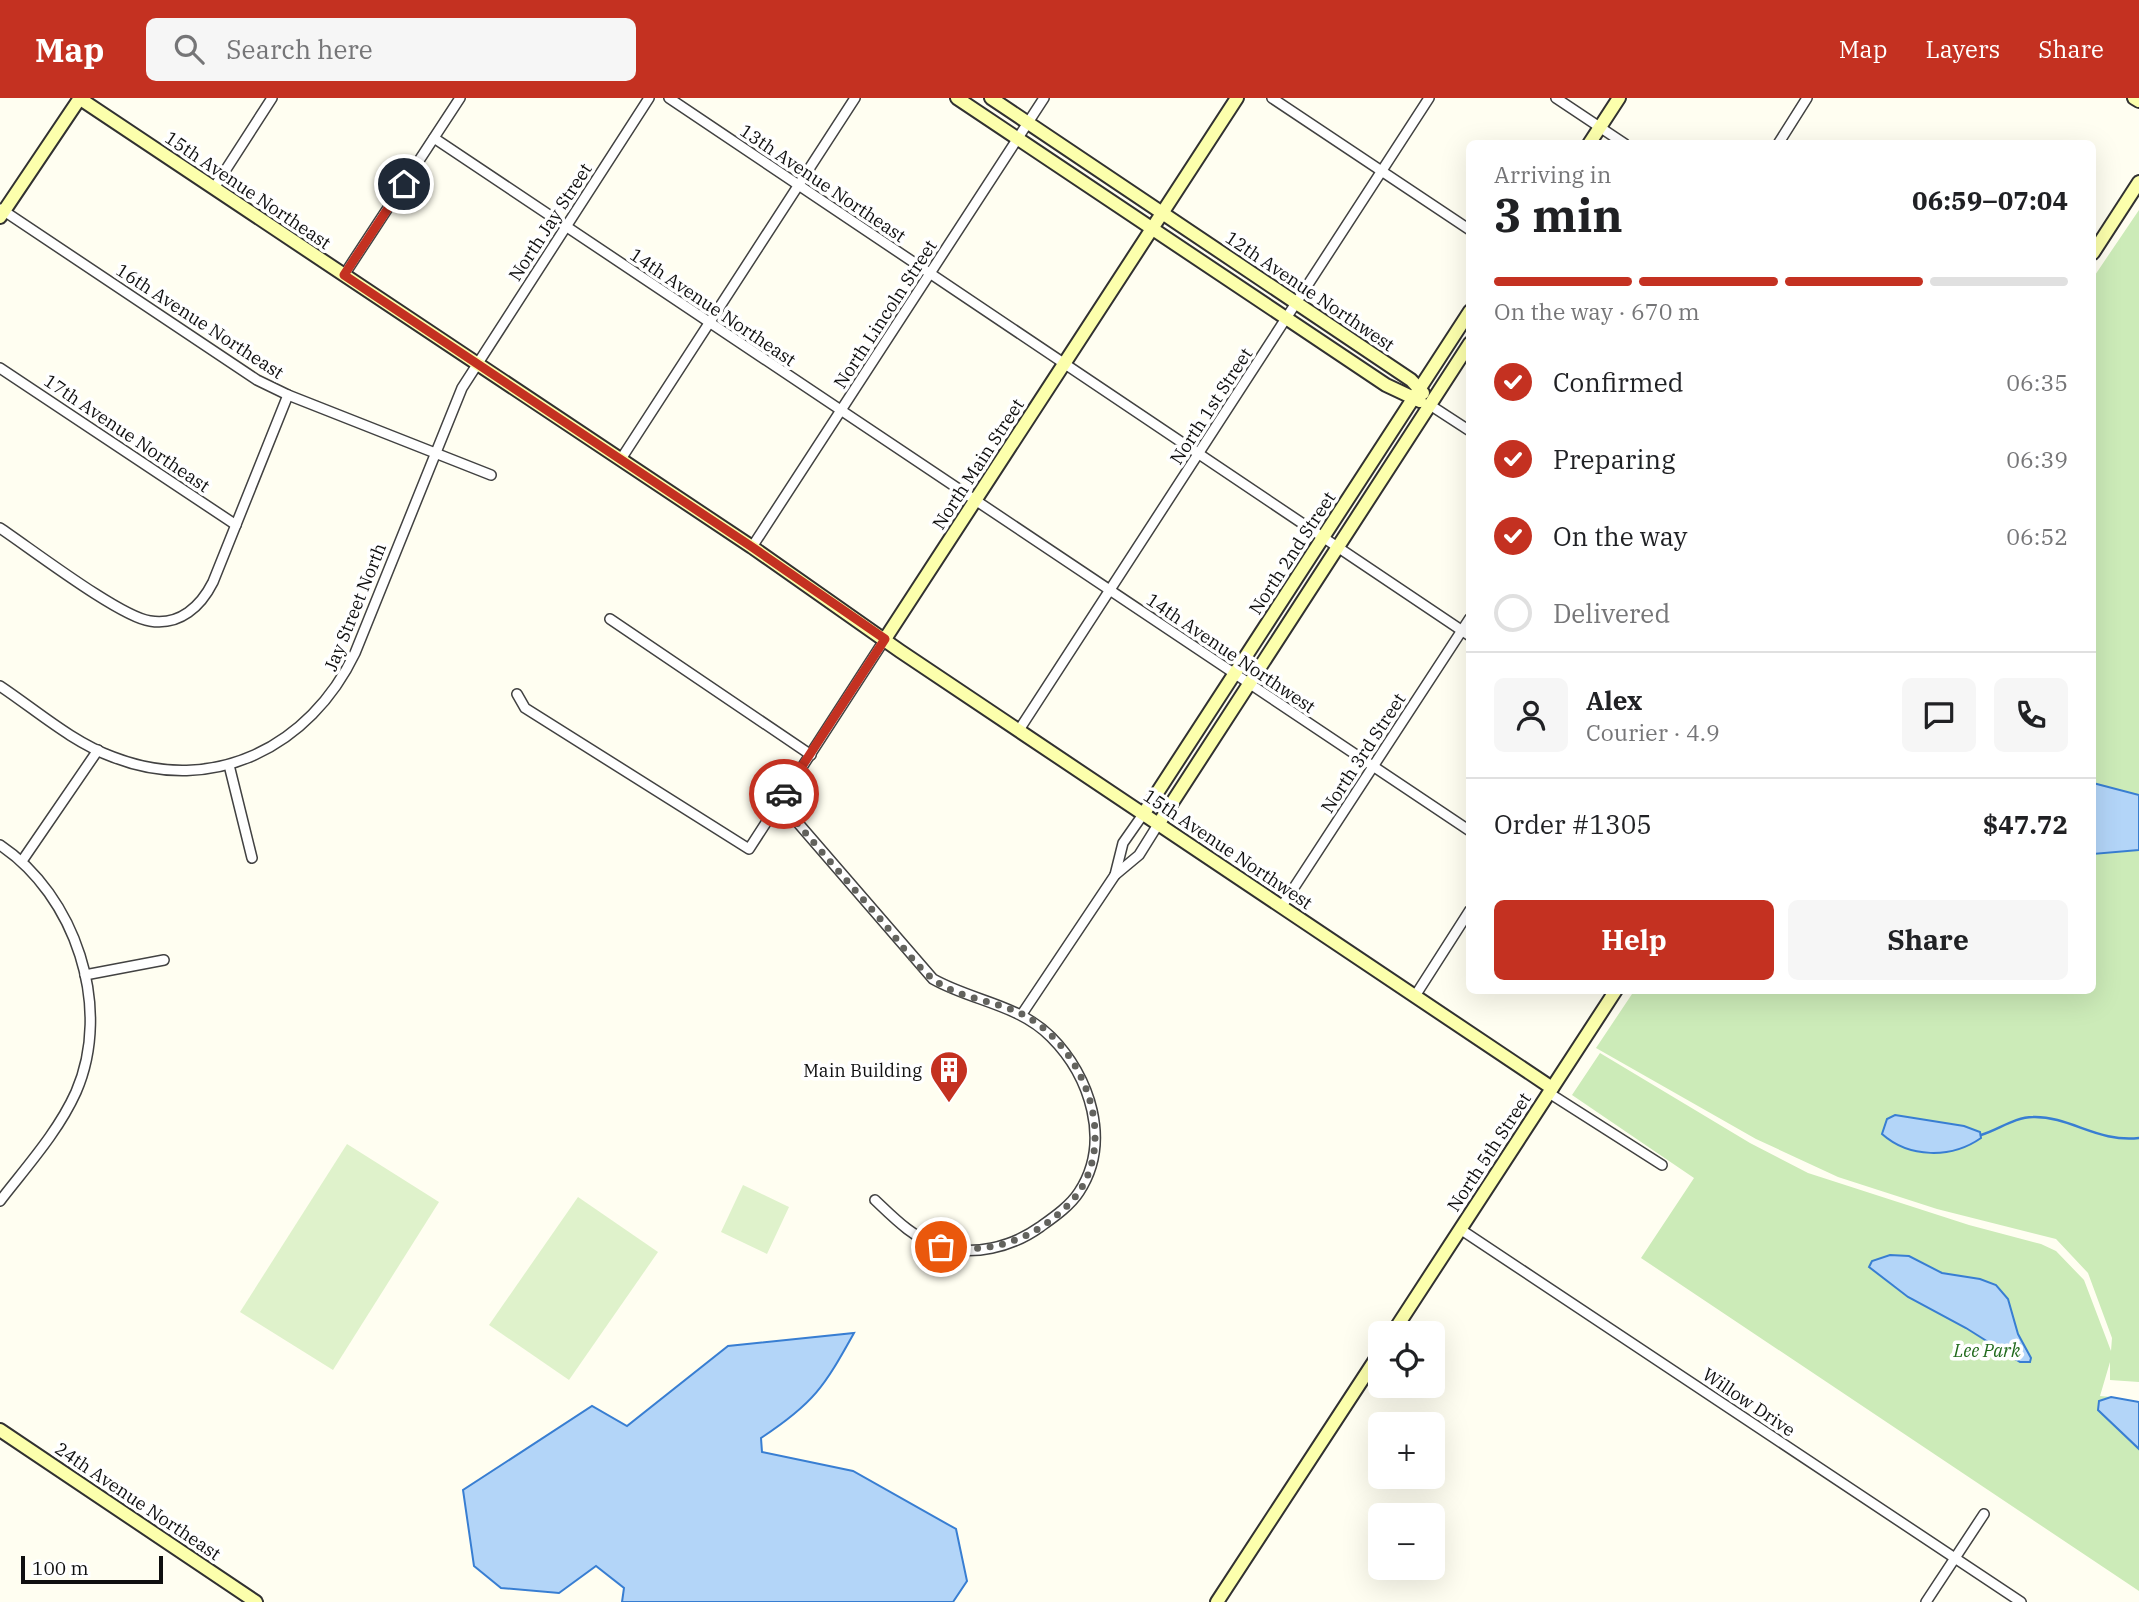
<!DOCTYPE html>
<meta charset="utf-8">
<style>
body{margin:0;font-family:"IBM Plex Serif",serif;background:#f6f6f6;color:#202124;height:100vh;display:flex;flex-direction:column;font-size:26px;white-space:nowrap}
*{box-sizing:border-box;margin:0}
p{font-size:23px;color:#757577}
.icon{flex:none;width:38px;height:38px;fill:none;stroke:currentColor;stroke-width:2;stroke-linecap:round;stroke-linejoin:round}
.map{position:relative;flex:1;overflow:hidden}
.side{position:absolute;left:1466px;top:42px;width:630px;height:854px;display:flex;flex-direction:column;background:#fff;border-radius:10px;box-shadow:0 7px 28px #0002}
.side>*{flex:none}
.buttons{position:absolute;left:1368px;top:1223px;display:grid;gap:14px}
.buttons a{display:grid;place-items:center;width:77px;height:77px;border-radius:10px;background:#fff;box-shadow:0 7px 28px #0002;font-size:35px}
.scale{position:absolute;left:21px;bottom:18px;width:142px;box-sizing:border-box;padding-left:7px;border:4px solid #0f0f0f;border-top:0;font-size:19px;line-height:24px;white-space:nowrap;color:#0f0f0f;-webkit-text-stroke:5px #fff;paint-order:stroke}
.pin{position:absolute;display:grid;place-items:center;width:60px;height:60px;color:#fff;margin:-30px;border:4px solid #fff;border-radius:50%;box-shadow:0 2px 7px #0007}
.courier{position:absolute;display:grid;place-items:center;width:70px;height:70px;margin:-35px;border:5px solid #c43121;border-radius:50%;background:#fff;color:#222;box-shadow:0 2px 9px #0007}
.overview em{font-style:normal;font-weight:700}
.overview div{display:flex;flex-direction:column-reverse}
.overview{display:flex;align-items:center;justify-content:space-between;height:119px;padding:0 28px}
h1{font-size:46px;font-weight:700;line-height:52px}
.bar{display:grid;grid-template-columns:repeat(4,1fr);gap:10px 7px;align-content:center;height:84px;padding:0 28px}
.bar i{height:9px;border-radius:5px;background:#e0e0e0}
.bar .on{background:#c43121}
.bar p{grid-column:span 4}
.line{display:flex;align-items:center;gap:18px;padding:0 28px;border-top:2px solid #e0e0e0}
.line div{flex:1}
.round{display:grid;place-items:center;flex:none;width:74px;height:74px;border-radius:10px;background:#f6f6f6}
ol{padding:0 28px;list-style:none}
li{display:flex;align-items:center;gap:21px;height:77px}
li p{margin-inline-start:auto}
li .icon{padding:7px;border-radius:50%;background:#c43121;color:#fff;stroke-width:4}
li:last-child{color:#757577}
li i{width:38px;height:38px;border:4px solid #e0e0e0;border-radius:50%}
.primary-button{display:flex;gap:14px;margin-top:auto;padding:14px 28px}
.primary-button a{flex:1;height:80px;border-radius:10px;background:#c43121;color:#fff;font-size:28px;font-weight:700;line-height:80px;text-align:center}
.primary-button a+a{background:#f6f6f6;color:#202124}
header{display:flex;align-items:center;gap:42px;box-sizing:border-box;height:98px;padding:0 35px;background:#c43121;color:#fff}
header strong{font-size:33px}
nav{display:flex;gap:38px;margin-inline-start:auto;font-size:24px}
.search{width:490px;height:63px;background:#f6f6f6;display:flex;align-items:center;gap:18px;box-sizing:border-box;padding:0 24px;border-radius:10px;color:#757577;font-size:26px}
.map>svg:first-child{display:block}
</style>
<header>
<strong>Map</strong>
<div class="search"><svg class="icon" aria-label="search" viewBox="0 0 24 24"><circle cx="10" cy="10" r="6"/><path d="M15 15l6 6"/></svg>Search here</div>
<nav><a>Map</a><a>Layers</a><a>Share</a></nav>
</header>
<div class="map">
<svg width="2139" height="1504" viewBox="0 0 2139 1504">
<rect width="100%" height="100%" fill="#fffef1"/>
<!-- green -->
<polygon fill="#ccebb8" points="2139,112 2139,1284 2110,1282 2110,1264 2100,1298 2111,1299 2104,1301 2139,1309 2139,1493 1641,1160 1694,1080 1572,997 1600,955 1750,1045 1808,1075 1969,1127 2041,1146 2056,1153 2084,1182 2111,1253 2112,1240 2088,1175 2056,1141 1937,1111 1838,1079 1756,1041 1596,950 1634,893 2093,892 2093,180"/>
<!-- pitch -->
<g fill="#dff2cb">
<polygon points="347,1046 439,1104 333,1272 240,1214"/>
<polygon points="743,1087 789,1109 767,1156 721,1134"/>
<polygon points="578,1099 658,1154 569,1282 489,1227"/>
</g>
<!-- water -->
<g fill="#b3d5f8" stroke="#387ed2" stroke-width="2">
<polygon points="2093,685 2139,697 2139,752 2093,756"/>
<path d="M1895,1017L1964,1028L1980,1034L1981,1040C1951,1061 1909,1060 1882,1036L1887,1021Z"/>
<polygon points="1890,1157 1909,1158 1942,1175 1980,1181 1996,1187 2008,1201 2018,1236 2031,1260 2030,1264 2020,1264 1966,1230 1908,1199 1869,1169 1872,1163"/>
<path d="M854,1235C824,1289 814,1305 761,1340L762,1354L853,1373L956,1431L967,1483L953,1504H622L624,1490L596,1468L559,1495L501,1490L474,1468L463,1392L592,1308L627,1328L728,1248Z"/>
<polygon points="2111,1299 2139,1304 2139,1351 2098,1312 2099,1303"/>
</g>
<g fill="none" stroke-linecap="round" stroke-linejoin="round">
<!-- stream -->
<path stroke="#387ed2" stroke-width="2.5" d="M1981,1037C1998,1032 2015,1019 2033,1019C2070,1018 2098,1045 2139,1040"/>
<defs>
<g id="street">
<polyline points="669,0 1470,538"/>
<polyline points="1272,0 1470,132"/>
<polyline points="1556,0 1625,46"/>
<polyline points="434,40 1470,733"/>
<polyline points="1778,46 1807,0"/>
<polyline points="214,90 272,0"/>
<polyline points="1,111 257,282 288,297 491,377"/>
<polyline points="344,177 460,0"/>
<polyline points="0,270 236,427"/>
<polyline points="1430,307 1470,333"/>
<polyline points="621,361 855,0"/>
<path d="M0,430C30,450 120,519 150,523C180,528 201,508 213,484L288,297"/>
<polyline points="752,449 1044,0"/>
<polyline points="610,521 811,657"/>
<path d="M0,588C36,612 72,644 113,659C213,698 310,649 355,555L462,290L649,0"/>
<polyline points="517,596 525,610 749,751 885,541"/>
<polyline points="1019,632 1429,0"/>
<polyline points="229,667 252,760"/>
<path d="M779,703L933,881C972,903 1018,906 1051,939C1090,978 1112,1044 1079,1094C1070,1108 1054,1119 1040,1129C1012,1149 973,1159 939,1148C913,1140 894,1120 875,1102"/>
<path d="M0,747C75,797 113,909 76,994C58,1034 27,1068 0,1103"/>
<polyline points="22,763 98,652"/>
<polyline points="1115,777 1123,745 1144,715"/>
<polyline points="1282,808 1470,520"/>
<polyline points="85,877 164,862"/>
<polyline points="1415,898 1470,812"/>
<polyline points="1022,916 1115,777 1139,757 1159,725"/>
<polyline points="1549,995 1662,1067"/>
<polyline points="1460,1131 2021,1504"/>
<polyline points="1926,1504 1984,1416"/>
</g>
<g id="secondary">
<polyline points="79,0 752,449 900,553 1552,990"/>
<polyline points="957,0 1386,287 1420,303"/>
<polyline points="991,0 1411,282 1423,295"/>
<polyline points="2134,0 2139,3"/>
<polyline points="1589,46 1619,0"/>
<polyline points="0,119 80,0"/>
<polyline points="2093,155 2139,84"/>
<polyline points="885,541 1237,0"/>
<polyline points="1144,715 1470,213"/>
<polyline points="1159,725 1470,245"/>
<polyline points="1392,1236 1616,892"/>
<polyline points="0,1332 256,1504"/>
<polyline points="1217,1504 1381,1253"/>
</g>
</defs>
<!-- street casing -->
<use href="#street" stroke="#424242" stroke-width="12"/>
<!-- secondary casing -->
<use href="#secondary" stroke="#313131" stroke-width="16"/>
<!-- street -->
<use href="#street" stroke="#fff" stroke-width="9"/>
<!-- secondary -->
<use href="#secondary" stroke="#fcffac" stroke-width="12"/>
</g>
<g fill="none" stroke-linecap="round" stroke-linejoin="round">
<!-- done -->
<path stroke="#63635e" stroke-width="7" stroke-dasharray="0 12.6" d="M784,696L779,704C813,744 848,784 883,824C898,842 913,865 932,880C955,900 993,902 1020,915C1087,947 1124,1053 1067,1108C1032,1143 989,1156 941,1149"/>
<!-- route -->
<polyline stroke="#c43121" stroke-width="9" points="404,86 344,177 752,449 885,541 784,696"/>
</g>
<!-- icons -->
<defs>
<symbol id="building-pin" viewBox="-11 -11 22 30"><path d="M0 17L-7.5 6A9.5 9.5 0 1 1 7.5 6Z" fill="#c43121" stroke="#fff"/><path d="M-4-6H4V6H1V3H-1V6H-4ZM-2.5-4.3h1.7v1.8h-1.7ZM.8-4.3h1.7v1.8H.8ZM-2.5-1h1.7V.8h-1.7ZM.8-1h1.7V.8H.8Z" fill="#fff"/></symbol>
</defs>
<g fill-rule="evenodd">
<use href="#building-pin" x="927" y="950" width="44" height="60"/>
</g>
<g text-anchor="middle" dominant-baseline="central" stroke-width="7" stroke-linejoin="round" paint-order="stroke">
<!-- street labels -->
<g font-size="18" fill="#0f0f0f" stroke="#fff">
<text transform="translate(823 85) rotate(34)">13th Avenue Northeast</text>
<text transform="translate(248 92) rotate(34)">15th Avenue Northeast</text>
<text transform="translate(550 124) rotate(-57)">North Jay Street</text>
<text transform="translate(1310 193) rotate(34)">12th Avenue Northwest</text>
<text transform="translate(713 209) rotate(34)">14th Avenue Northeast</text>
<text transform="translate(885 216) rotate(-57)">North Lincoln Street</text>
<text transform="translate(200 223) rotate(33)">16th Avenue Northeast</text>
<text transform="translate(1211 308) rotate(-57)">North 1st Street</text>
<text transform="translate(127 335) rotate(34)">17th Avenue Northeast</text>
<text transform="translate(978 366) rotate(-57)">North Main Street</text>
<text transform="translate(1292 455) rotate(-57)">North 2nd Street</text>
<text transform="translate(355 509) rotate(-68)">Jay Street North</text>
<text transform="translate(1231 555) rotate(34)">14th Avenue Northwest</text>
<text transform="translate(1363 655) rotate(-57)">North 3rd Street</text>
<text transform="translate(1228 751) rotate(34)">15th Avenue Northwest</text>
<text transform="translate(1489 1054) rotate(-57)">North 5th Street</text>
<text transform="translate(1749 1304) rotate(34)">Willow Drive</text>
<text transform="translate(138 1403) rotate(34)">24th Avenue Northeast</text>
</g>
<!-- poi labels -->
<g font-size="18" fill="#0f0f0f" stroke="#fff" text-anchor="end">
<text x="922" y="972">Main Building</text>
</g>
<!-- park labels -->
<g font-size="18" font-style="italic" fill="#216a1c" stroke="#fff">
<text x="1987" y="1252">Lee Park</text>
</g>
</g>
</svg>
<div class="buttons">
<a><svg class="icon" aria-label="locate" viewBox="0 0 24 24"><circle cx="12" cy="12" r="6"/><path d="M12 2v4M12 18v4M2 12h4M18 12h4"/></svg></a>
<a>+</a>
<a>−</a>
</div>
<div class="scale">100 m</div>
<div class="pin" style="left:941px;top:1149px;background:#ea580c"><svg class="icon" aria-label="bag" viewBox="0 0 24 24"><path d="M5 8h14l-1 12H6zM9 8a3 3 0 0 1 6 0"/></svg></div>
<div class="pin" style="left:404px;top:86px;background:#1f2937"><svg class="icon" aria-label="home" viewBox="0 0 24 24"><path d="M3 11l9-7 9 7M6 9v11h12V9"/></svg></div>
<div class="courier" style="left:784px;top:696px"><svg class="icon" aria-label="car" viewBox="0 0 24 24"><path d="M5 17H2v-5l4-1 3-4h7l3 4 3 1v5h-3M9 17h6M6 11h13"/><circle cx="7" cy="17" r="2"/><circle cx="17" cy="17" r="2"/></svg></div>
<section class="side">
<div class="overview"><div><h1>3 min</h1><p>Arriving in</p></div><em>06:59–07:04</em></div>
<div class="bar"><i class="on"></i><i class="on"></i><i class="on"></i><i></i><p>On the way · 670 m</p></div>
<ol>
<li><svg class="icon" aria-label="check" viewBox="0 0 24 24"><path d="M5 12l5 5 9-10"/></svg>Confirmed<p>06:35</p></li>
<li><svg class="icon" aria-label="check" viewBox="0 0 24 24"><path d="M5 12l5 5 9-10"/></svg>Preparing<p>06:39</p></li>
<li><svg class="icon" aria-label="check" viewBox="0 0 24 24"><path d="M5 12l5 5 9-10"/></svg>On the way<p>06:52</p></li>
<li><i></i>Delivered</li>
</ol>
<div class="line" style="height:126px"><a class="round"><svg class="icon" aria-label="person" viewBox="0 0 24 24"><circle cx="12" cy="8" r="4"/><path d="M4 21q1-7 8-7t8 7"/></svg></a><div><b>Alex</b><p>Courier · 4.9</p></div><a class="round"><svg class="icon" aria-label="chat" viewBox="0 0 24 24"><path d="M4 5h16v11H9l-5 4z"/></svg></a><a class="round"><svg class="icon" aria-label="phone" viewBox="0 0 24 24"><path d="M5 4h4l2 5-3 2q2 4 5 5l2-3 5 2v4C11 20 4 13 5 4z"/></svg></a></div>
<div class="line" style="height:91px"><div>Order #1305</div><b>$47.72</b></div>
<div class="primary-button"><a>Help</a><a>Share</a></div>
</section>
</div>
